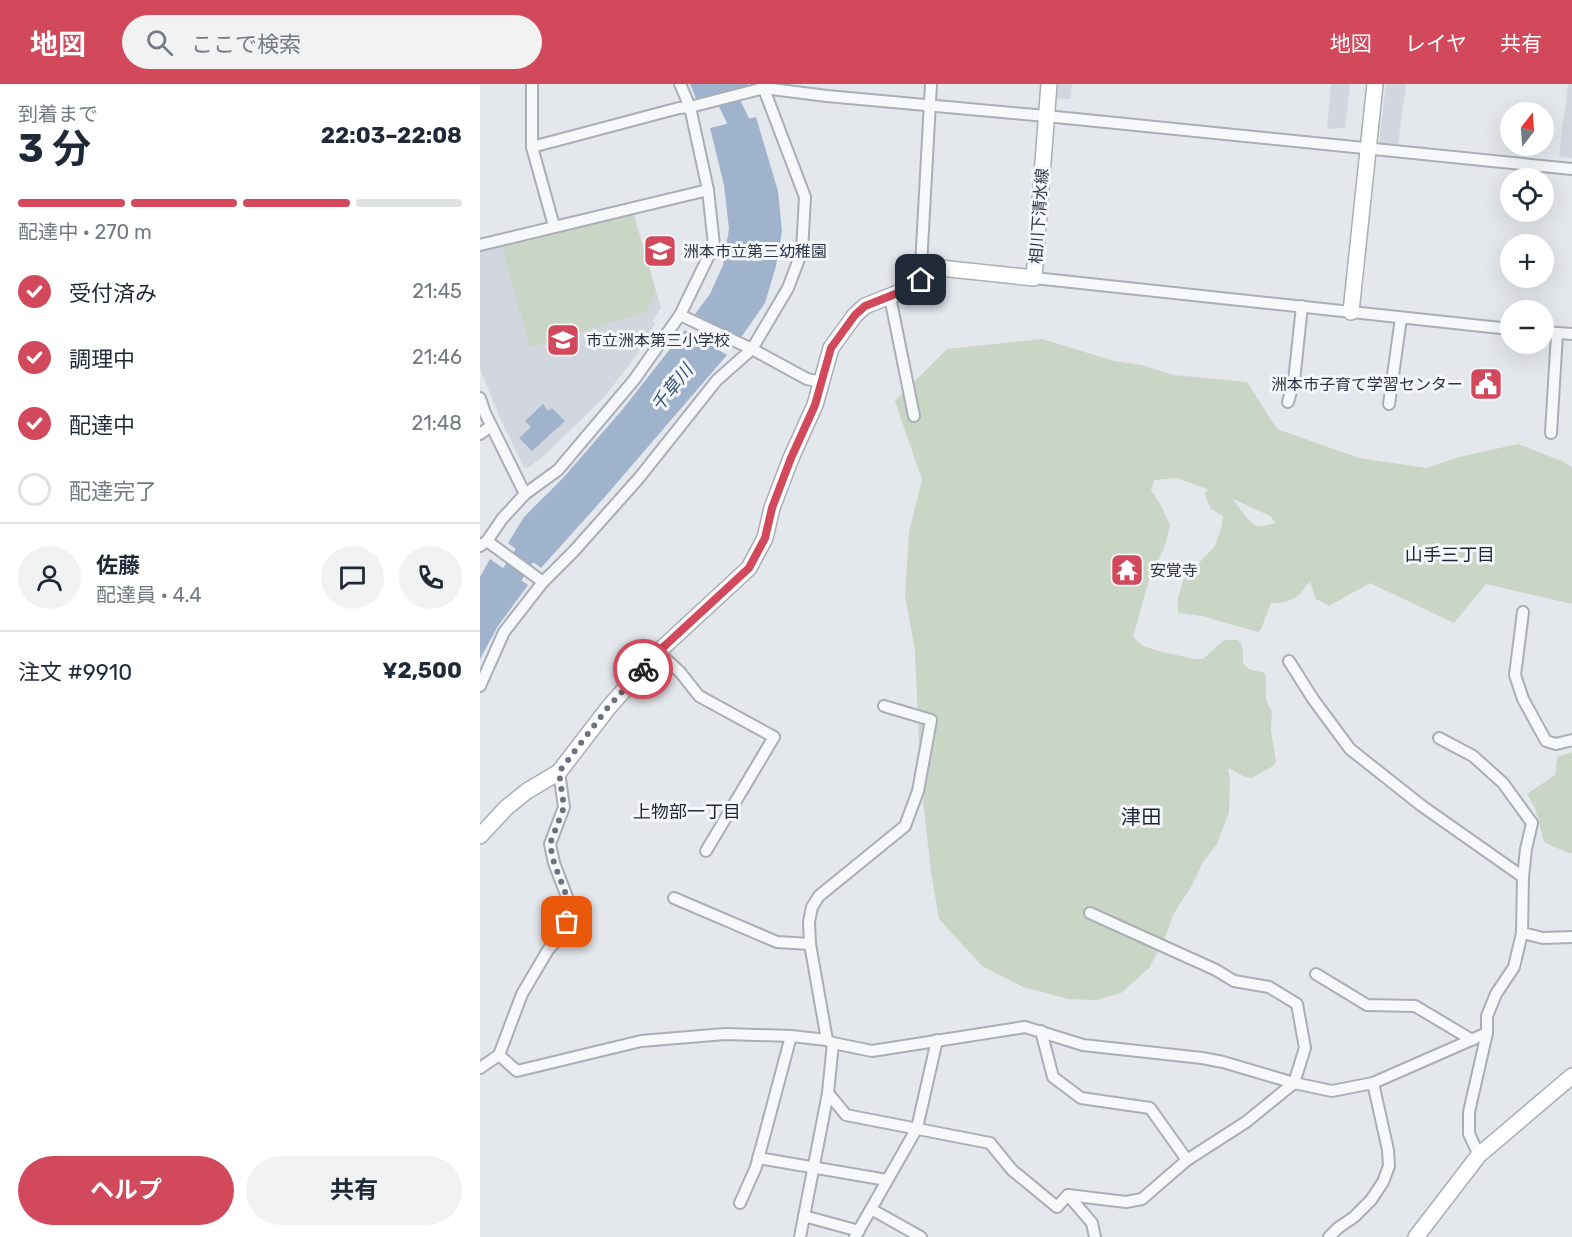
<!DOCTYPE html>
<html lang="ja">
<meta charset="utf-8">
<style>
body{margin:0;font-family:Rubik,"Noto Sans JP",sans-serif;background:#f2f2f3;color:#1f2937;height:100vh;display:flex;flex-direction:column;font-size:22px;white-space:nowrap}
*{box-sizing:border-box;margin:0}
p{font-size:20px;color:#747a83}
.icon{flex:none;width:33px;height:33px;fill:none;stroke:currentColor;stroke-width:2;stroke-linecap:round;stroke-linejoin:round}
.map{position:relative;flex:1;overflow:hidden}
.side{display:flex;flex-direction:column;background:#fff;width:480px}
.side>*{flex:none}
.needle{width:39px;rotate:17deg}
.fabs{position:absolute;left:1020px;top:18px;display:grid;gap:12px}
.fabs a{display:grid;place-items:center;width:54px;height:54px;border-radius:50%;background:#fff;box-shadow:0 6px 24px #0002;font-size:30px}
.pin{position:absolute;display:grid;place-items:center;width:51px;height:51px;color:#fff;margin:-26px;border-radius:12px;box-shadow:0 3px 9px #0006}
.courier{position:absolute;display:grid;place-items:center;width:60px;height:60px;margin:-30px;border:4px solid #d1495b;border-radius:50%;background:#fff;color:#222;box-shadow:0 2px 8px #0007}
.head em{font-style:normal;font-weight:700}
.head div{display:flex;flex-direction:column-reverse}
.head{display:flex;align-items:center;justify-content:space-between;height:102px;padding:0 18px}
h1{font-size:39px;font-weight:700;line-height:45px}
.bar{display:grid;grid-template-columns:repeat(4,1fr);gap:9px 6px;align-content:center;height:72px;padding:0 18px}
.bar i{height:8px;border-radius:4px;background:#e0e1e3}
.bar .current{background:#d1495b}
.bar p{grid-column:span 4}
.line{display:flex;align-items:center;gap:15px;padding:0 18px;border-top:2px solid #e0e1e3}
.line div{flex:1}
.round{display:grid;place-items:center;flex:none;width:63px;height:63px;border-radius:32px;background:#f2f2f3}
ol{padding:0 18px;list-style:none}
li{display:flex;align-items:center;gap:18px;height:66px}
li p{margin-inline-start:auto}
li .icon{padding:6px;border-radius:50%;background:#d1495b;color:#fff;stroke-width:4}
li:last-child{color:#747a83}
li i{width:33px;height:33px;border:3px solid #e0e1e3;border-radius:50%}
.primary-button{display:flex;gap:12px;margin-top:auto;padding:12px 18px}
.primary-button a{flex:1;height:69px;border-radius:36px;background:#d1495b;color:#fff;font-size:24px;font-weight:700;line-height:69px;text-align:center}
.primary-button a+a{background:#f2f2f3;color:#1f2937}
header{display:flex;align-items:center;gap:36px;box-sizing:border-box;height:84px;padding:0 30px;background:#d1495b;color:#fff}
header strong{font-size:28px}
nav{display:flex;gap:33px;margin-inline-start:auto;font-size:21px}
.search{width:420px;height:54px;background:#f2f2f3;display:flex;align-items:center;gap:15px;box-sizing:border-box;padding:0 21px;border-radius:33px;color:#747a83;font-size:22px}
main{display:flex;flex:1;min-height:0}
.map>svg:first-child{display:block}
</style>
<header>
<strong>地図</strong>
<div class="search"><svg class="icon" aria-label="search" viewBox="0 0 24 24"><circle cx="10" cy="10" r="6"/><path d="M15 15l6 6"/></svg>ここで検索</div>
<nav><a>地図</a><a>レイヤ</a><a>共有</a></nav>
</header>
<main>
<section class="side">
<div class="head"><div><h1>3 分</h1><p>到着まで</p></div><em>22:03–22:08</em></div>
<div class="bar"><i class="current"></i><i class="current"></i><i class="current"></i><i></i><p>配達中 · 270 m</p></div>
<ol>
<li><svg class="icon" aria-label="check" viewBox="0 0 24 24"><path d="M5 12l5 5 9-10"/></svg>受付済み<p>21:45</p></li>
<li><svg class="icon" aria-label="check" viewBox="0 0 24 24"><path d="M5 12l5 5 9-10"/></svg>調理中<p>21:46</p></li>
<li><svg class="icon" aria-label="check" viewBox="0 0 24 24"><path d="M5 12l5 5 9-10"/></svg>配達中<p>21:48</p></li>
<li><i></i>配達完了</li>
</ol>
<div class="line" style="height:108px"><a class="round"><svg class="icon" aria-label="person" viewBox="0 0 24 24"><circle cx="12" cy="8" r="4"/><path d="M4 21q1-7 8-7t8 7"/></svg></a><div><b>佐藤</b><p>配達員 · 4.4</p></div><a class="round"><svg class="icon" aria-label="chat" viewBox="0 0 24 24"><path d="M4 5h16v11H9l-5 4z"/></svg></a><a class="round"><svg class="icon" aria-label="phone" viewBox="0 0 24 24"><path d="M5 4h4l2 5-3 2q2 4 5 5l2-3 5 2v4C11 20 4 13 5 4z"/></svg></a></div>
<div class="line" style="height:78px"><div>注文 #9910</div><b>¥2,500</b></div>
<div class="primary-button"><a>ヘルプ</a><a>共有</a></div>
</section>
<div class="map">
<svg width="1092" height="1153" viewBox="0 0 1092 1153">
<rect width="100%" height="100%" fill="#e4e7ec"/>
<!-- built -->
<g fill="#d2d6de">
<polygon points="572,0 592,0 590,15 571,14"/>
<polygon points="851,0 870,0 865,44 847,45"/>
<polygon points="906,0 926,0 918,61 899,59"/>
<polygon points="1088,0 1092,0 1092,74 1079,73"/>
<polygon points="154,130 181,224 172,237 175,239 156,272 124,313 67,369 48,384 44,383 20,334 0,285 0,166 16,161"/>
</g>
<!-- green -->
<g fill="#c9d6c5" fill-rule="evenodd">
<polygon points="153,131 176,207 166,228 50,263 24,171 24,162"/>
<path d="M562,255L634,277L662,281L693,291L767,298L797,345L879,374L947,384L979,373L1038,360L1084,378L1092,384V520L1006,500L974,539L890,499L849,522L836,515L830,498C825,502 823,506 820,510C811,518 802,519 791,519L781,545L778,548L722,532L698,529V514L703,496L734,463L741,445L743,432L731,425L724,409L729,406L697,394L674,396L671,406L680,420L690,441L685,462L668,499L653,553L663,562L682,568L714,575H723L744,556H758C771,572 750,584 783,588L786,592V616L792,628L791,646L796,678L793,682L772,694L763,692L748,684L750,695L749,728L737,760L723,778L711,803L694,829L683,859L669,884L641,909L617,916L588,915L543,903L502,882L459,835L451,788L443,717L438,639L435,567L425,511L429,448L442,396L415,317L467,265ZM753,415L790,432L796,439C791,440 781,443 776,442C773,442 755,419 753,415Z"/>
<polygon points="1092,668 1092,769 1088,769 1064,758 1055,724 1047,710 1075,691 1077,673"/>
</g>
<!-- water -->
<g fill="#9fb4cc">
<polygon points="210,0 268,0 270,6 217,17"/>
<polygon points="276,33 298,107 302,147 296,182 285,219 260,255 215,230 230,210 243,181 249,145 244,101 230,44"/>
<polygon points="205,246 247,271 123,415 61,484 28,459 44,433 83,394 142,326"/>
<polygon points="63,320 68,327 72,324 85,337 52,367 39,354 51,343 45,337"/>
<polygon points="10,475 48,501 18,542 0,575 0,493"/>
</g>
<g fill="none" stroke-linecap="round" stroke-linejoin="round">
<!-- river -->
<g stroke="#9fb4cc" stroke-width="22">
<polyline points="240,0 272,65"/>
<polyline points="209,284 226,263 250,229"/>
<polyline points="0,540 52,460 64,448"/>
</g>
<defs>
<g id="street">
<polyline points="52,0 52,63 74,142"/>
<polyline points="52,63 199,24 210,23 284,4 347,12 566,32 1092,85"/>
<polyline points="0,161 228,106"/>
<polyline points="441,182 451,0"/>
<polyline points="554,194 1030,245"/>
<polyline points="410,213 434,332"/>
<polyline points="200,231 272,265 327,295 341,298"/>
<polyline points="1064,248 1092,250"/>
<polyline points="0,314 5,329 45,410"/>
<polyline points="808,318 814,297 822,222"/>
<polyline points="909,320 921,234"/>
<polyline points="1071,349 1077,250"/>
<polyline points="0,350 11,342"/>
<polyline points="7,457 63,498"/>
<polyline points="0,462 7,457 22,435 45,410 78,386 154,296 200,231 234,161 228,106 210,23 200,0"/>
<polyline points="1043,528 1035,591 1043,615 1066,657 1076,660 1092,656"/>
<polyline points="178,568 200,588 219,612 294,653 226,767"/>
<polyline points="809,577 833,615 870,665 942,722 1043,793"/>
<polyline points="0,602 24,548 63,498 94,467 159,394 237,296 272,265 308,204 322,167 325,113 282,0"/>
<polyline points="959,654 993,672 1023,699 1052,739 1046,765 1043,793 1042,849 1034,883 1016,910 1007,932 1007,949 989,1028 989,1050 999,1071"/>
<polyline points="194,814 297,858 330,860"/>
<polyline points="1042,849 1063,854 1092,853"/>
<polyline points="836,890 887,921 935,922 992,956"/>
<polyline points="561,947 573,993 601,1014 670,1024 707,1076"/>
<polyline points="347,956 330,860 329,838 332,823 339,812 425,742 438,707 451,636 404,622"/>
<polyline points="353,959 348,1009 366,1031 510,1059 532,1086 577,1123 588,1111 646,1118 662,1115 707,1076 766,1038 814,999 825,964 817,920 789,903 754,897 736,886 610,829"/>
<polyline points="19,971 37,987 161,957 245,950 311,952 347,956 353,959 392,967 545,943 603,961 722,974 743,978 814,999 852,1007 893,999 1007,949"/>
<polyline points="0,984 19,971 42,910 68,866 82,850 92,826 74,779 70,760 84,723 79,688"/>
<polyline points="278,1074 407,1096"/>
<polyline points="588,1111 612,1139 615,1153"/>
<polyline points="260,1119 276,1083 311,952"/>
<polyline points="391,1125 441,1153"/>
<polyline points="324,1132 379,1147"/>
<polyline points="320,1153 348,1009"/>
<polyline points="375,1153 437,1044 457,956"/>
<polyline points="849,1153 858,1144 874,1133 891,1116 903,1098 909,1082 908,1066 893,999"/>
</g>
<g id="secondary">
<polyline points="871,228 895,0"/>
<polyline points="0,752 26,724 47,707 79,688 129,623 178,568 269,484 285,454 292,424 311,374 335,321 351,264 375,231 385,222 438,201 441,196 441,182 554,194 569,0"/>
<polyline points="936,1153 999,1071 1092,992"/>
</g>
</defs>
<!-- street casing -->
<use href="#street" stroke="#a9aeb7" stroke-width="14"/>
<!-- secondary casing -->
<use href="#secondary" stroke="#a9aeb7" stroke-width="18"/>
<!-- street -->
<use href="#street" stroke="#f7f8fa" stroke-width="10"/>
<!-- secondary -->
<use href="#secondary" stroke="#fff" stroke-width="15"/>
</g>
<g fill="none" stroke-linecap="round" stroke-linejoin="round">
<!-- done -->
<polyline stroke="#6c737f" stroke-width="6" stroke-dasharray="0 10.8" points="87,838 92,826 74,779 70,760 84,723 79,688 129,622 163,585"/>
<!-- route -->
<polyline stroke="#d1495b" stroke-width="8" points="163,585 178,568 269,484 285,454 292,424 311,374 335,321 351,264 375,231 385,222 438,201 441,196"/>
</g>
<!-- icons -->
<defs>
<symbol id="school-square" viewBox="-11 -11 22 22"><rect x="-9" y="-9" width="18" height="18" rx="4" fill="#d1495b" stroke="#f4f6f9"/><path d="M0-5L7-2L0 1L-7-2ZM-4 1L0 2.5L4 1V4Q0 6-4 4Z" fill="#fff"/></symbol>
<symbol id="civic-square" viewBox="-11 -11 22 22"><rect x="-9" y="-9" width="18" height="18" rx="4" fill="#d1495b" stroke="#f4f6f9"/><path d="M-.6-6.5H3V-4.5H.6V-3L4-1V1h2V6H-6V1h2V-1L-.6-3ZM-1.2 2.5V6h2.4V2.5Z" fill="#fff"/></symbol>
<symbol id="temple-square" viewBox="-11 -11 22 22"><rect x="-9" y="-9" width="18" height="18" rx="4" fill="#d1495b" stroke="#f4f6f9"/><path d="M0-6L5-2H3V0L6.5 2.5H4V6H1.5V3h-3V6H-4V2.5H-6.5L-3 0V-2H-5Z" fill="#fff"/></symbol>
</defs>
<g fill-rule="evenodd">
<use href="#school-square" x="161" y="148" width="38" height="38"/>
<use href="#school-square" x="64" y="237" width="38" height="38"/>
<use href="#civic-square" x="987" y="281" width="38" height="38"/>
<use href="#temple-square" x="628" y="467" width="38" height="38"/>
</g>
<g text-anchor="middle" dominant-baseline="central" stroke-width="6" stroke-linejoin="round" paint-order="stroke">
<!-- street labels -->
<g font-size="16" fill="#2b3445" stroke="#f4f6f9">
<text transform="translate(559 132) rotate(-86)">相川下清水線</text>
</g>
<!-- poi labels -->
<g font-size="16" fill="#2b3445" stroke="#f4f6f9" text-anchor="start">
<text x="203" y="167">洲本市立第三幼稚園</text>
<text x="106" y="256">市立洲本第三小学校</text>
<text x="983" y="300" text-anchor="end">洲本市子育て学習センター</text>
<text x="670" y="486">安覚寺</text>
</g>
<!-- water labels -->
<g font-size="18" font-style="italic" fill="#34527a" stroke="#f4f6f9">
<text transform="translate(192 304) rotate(-51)">千草川</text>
</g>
<!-- neighbourhood labels -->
<g font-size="18" fill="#1d2536" stroke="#f4f6f9">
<text x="970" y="471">山手三丁目</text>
<text x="207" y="728">上物部一丁目</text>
</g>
<!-- quarter labels -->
<g font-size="20" fill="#1d2536" stroke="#f4f6f9">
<text x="661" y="733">津田</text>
</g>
</g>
</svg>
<div class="fabs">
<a><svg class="needle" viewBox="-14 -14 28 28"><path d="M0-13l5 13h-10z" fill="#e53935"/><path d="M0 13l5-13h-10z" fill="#747a83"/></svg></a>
<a><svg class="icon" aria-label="locate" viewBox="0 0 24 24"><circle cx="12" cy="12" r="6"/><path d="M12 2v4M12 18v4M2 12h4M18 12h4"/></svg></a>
<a>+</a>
<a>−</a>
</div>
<div class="pin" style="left:87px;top:838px;background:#ea580c"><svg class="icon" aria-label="bag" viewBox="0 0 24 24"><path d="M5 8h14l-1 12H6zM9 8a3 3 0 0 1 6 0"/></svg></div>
<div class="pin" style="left:441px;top:196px;background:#1f2937"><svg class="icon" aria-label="home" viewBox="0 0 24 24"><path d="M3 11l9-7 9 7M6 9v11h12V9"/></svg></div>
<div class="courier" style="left:163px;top:585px"><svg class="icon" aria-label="bike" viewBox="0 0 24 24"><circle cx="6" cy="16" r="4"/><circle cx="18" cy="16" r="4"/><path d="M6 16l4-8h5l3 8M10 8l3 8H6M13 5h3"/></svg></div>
</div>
</main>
